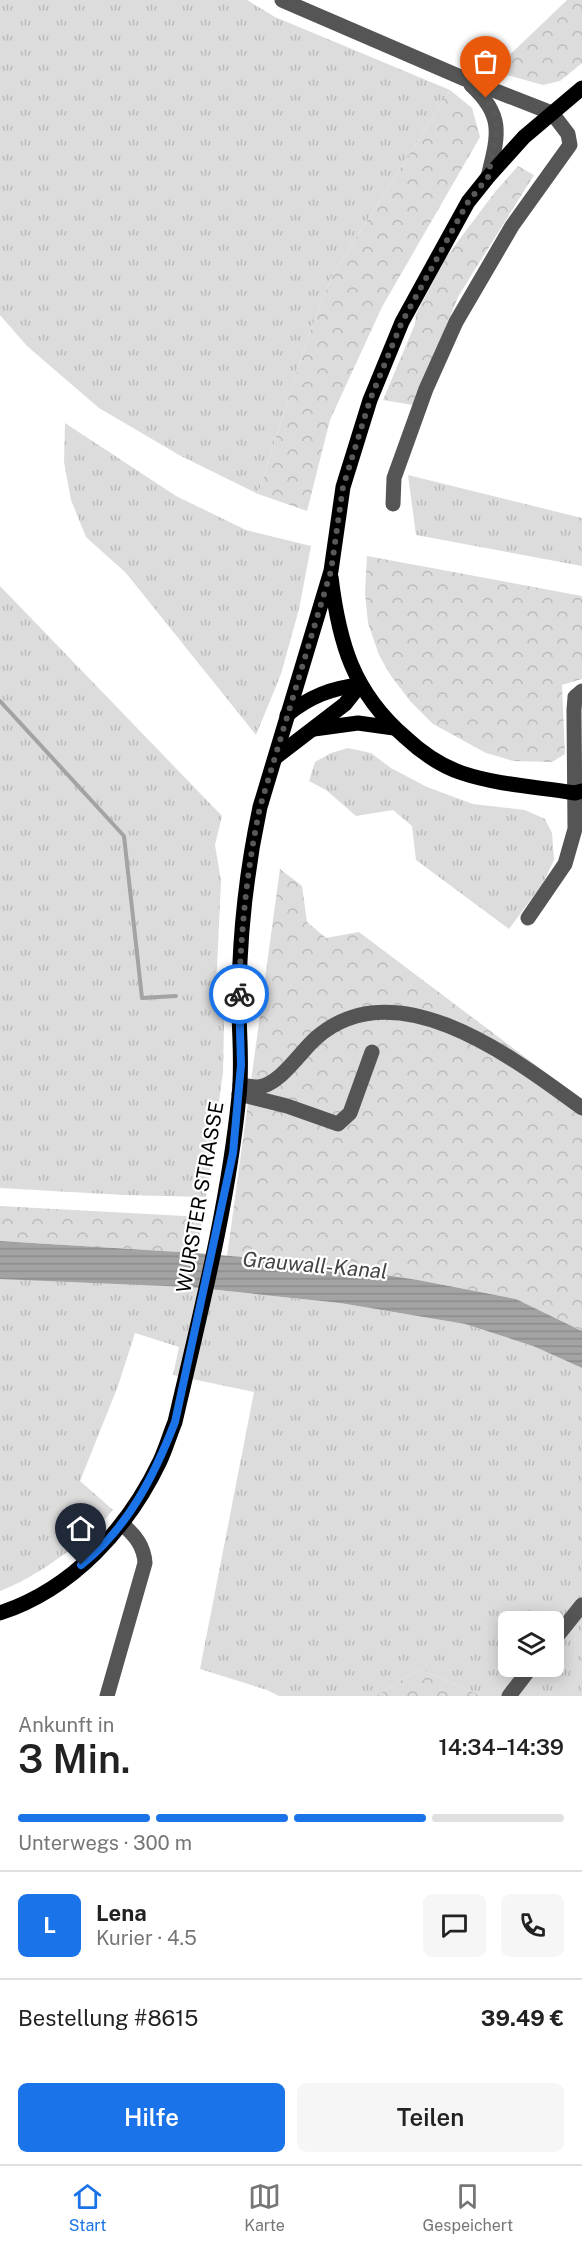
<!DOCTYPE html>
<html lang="de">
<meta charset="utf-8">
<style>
body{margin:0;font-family:"Public Sans",sans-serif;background:#f6f6f6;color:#222;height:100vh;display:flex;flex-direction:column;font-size:22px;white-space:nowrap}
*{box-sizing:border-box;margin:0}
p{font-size:20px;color:#767676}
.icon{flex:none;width:33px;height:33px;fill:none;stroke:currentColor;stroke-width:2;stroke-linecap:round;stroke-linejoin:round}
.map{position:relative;height:1696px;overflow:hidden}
.drawer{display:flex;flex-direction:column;background:#fff;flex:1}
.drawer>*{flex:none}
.controls{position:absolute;left:498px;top:1611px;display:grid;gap:12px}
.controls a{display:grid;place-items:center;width:66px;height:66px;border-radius:9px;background:#fff;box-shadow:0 3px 15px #0003;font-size:30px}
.pin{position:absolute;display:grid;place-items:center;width:51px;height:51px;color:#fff;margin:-62px -26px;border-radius:50% 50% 50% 0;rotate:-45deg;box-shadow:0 0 6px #0007}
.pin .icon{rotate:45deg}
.courier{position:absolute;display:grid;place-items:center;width:60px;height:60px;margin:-30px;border:4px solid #1a73e8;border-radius:50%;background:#fff;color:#222;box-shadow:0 2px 8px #0007}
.overview em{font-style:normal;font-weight:600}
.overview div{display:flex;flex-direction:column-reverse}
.overview{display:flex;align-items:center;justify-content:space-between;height:102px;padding:0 18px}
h1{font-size:39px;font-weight:600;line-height:45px}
.bar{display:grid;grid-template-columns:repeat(4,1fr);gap:9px 6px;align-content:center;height:72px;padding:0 18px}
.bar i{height:8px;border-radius:4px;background:#e0e0e0}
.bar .active{background:#1a73e8}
.bar p{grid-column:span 4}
.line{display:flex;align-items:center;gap:15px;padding:0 18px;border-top:2px solid #e0e0e0}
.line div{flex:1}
.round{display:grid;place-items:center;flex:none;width:63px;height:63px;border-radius:9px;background:#f6f6f6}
.primary-button{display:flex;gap:12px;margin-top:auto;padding:12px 18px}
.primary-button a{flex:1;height:69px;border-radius:9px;background:#1a73e8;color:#fff;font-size:24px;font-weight:600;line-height:69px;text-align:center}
.primary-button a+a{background:#f6f6f6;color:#222}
.tab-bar{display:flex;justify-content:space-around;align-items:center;height:84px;border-top:2px solid #e0e0e0;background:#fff;font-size:16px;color:#767676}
.tab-bar a{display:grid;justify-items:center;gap:3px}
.tab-bar .active{color:#1a73e8}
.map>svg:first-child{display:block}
</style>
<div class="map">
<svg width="582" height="1696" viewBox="0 0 582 1696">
<defs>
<pattern id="grass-tufts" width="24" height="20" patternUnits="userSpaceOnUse" patternTransform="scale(1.5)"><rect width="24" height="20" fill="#dcdcdc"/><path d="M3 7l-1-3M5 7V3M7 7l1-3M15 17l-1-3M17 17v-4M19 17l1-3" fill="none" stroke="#bbb"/></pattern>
<pattern id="forest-crowns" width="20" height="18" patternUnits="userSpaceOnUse" patternTransform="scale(1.5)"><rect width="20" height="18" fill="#dcdcdc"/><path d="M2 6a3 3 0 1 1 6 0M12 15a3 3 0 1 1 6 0" fill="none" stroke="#bbb"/></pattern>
<pattern id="water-rules" width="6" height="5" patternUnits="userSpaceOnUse" patternTransform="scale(1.5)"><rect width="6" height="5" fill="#a3a3a3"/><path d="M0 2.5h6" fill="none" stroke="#8b8b8b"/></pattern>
</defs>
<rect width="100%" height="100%" fill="#fff"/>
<!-- grass -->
<g fill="url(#grass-tufts)" fill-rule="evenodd">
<polygon points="0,0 247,0 275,17 450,90 332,276 307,340 258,494 179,455 99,408 27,346 0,315"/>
<polygon points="65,423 176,496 246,530 311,546 299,609 281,674 256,735 126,573 86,537 71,500 64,462"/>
<polygon points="408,475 582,518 582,566 416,535"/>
<polygon points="0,586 222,816 215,845 221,881 215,1010 224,1021 223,1072 206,1197 124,1195 0,1188"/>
<polygon points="348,748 371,753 391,768 427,787 473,804 525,810 545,819 552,833 554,860 543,883 509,929 416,860 412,826 393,810 356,816 326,790 309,781 315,762 331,753"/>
<path d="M0,1277L189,1287L340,1303L465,1324L533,1346L582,1368V1696H482L419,1669L376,1696H279L267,1690L200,1669L254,1392L173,1375L179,1347L135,1333L118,1386L80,1481L113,1510C86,1541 39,1576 0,1591ZM508,1622H554V1666H508Z"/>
</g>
<!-- forest -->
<g fill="url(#forest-crowns)">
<polygon points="567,0 582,0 582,63 560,81 543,85 493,71"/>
<polygon points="450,90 472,108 480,137 382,307 330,420 307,511 258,494 307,340 332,276"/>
<polygon points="518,166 534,175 459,295 413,405 383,400 415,324 416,314 447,256 495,192"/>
<polygon points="367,556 582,596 582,679 562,685 565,754 552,762 513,761 486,753 433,724 411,702 391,676 379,655 368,623 365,593"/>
<polygon points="280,869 302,886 307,922 326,938 359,932 582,1100 582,1331 516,1299 418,1280 308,1263 227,1256"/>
<polygon points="0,1206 203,1217 196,1253 0,1241"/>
<polygon points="419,1669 482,1696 376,1696"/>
</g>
<!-- water -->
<polygon fill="url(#water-rules)" points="0,1241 196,1253 308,1263 418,1280 516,1299 582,1331 582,1368 533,1346 465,1324 340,1303 189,1287 0,1279"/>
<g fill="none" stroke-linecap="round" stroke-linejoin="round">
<!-- stream -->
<polyline stroke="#a3a3a3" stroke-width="4" points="0,701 124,836 142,998 176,996"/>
<!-- minor -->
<g stroke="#555" stroke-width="15">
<polyline points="282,0 465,79 552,113 568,134 570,145 512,226 456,322 426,389 394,478 393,504"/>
<path d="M471,85C505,116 498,136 488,177"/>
<polyline points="528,918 565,864 575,829 574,710 575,697 582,691"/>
<path d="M240,1085C246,1086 252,1087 258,1087C280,1085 300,1052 316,1038C397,967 516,1060 582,1108"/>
<polyline points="239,1094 287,1106 338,1124 350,1113 372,1052"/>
<polyline points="554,1640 582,1605"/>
<path d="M107,1696L145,1563C144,1546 135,1535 122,1524"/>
<polyline points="509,1696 532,1666"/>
</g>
<!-- major -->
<g stroke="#000" stroke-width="15">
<path d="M331,577C339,643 353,692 405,737C421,752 441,766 462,773C498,785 538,787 575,793L582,791"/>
<path d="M287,715C309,697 331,688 360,685"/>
<polyline points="314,729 358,723 394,728"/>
<polyline points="276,757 345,704 360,685"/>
<path d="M0,1613C73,1589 128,1528 160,1461C166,1448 170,1434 175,1422C200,1314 228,1206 239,1096C243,1061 238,1026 239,992C240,929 247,868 260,807L331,571L343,487L370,400L402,322L468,202L488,177L524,137L582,88"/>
</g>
</g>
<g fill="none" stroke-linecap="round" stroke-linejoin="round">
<!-- done -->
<path stroke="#595959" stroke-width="6" stroke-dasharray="0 10.8" d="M239,994C241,930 247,869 260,807L331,571L343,487L370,400L402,322L468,202L488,177L497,127L494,113L486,98"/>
<!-- route -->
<path stroke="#1a73e8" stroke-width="8" d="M81,1565C128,1528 154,1476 175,1422L233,1153L241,1065L239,994"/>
</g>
<g text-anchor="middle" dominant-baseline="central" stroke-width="4.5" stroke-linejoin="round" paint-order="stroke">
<!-- street labels -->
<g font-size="20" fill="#000" stroke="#fff">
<text transform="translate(200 1197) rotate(-80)">WURSTER STRASSE</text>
</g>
<!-- water labels -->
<g font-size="21" font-style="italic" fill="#444" stroke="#fff">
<text transform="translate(315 1265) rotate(5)">Grauwall-Kanal</text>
</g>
</g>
</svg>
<div class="controls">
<a><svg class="icon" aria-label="layers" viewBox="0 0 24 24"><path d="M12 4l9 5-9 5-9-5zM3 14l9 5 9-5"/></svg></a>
</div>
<div class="pin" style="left:486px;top:98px;background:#ea580c"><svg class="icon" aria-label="bag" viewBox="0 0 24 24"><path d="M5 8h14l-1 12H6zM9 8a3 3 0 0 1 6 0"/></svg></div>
<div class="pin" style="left:81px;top:1565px;background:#1f2937"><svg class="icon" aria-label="home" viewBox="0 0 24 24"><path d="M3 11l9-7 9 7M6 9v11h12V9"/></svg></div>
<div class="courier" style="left:239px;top:994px"><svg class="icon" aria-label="bike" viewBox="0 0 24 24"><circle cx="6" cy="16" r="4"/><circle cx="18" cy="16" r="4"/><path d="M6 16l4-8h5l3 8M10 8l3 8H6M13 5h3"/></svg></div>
</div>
<section class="drawer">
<div class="overview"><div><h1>3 Min.</h1><p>Ankunft in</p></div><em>14:34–14:39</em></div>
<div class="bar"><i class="active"></i><i class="active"></i><i class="active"></i><i></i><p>Unterwegs · 300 m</p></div>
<div class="line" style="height:108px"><b class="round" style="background:#1a73e8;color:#fff">L</b><div><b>Lena</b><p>Kurier · 4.5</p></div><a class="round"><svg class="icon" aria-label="chat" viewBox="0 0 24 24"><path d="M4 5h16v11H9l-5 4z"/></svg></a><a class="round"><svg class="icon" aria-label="phone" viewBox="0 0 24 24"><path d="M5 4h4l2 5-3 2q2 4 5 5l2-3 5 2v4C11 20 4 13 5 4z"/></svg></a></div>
<div class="line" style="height:78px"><div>Bestellung #8615</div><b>39.49 €</b></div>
<div class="primary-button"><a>Hilfe</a><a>Teilen</a></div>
</section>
<nav class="tab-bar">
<a class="active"><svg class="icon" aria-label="home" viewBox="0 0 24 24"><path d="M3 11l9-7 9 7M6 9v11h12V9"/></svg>Start</a>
<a><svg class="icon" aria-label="map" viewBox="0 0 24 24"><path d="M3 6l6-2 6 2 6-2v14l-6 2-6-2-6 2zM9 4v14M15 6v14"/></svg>Karte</a>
<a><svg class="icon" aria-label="saved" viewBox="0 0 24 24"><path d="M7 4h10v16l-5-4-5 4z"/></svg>Gespeichert</a>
</nav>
